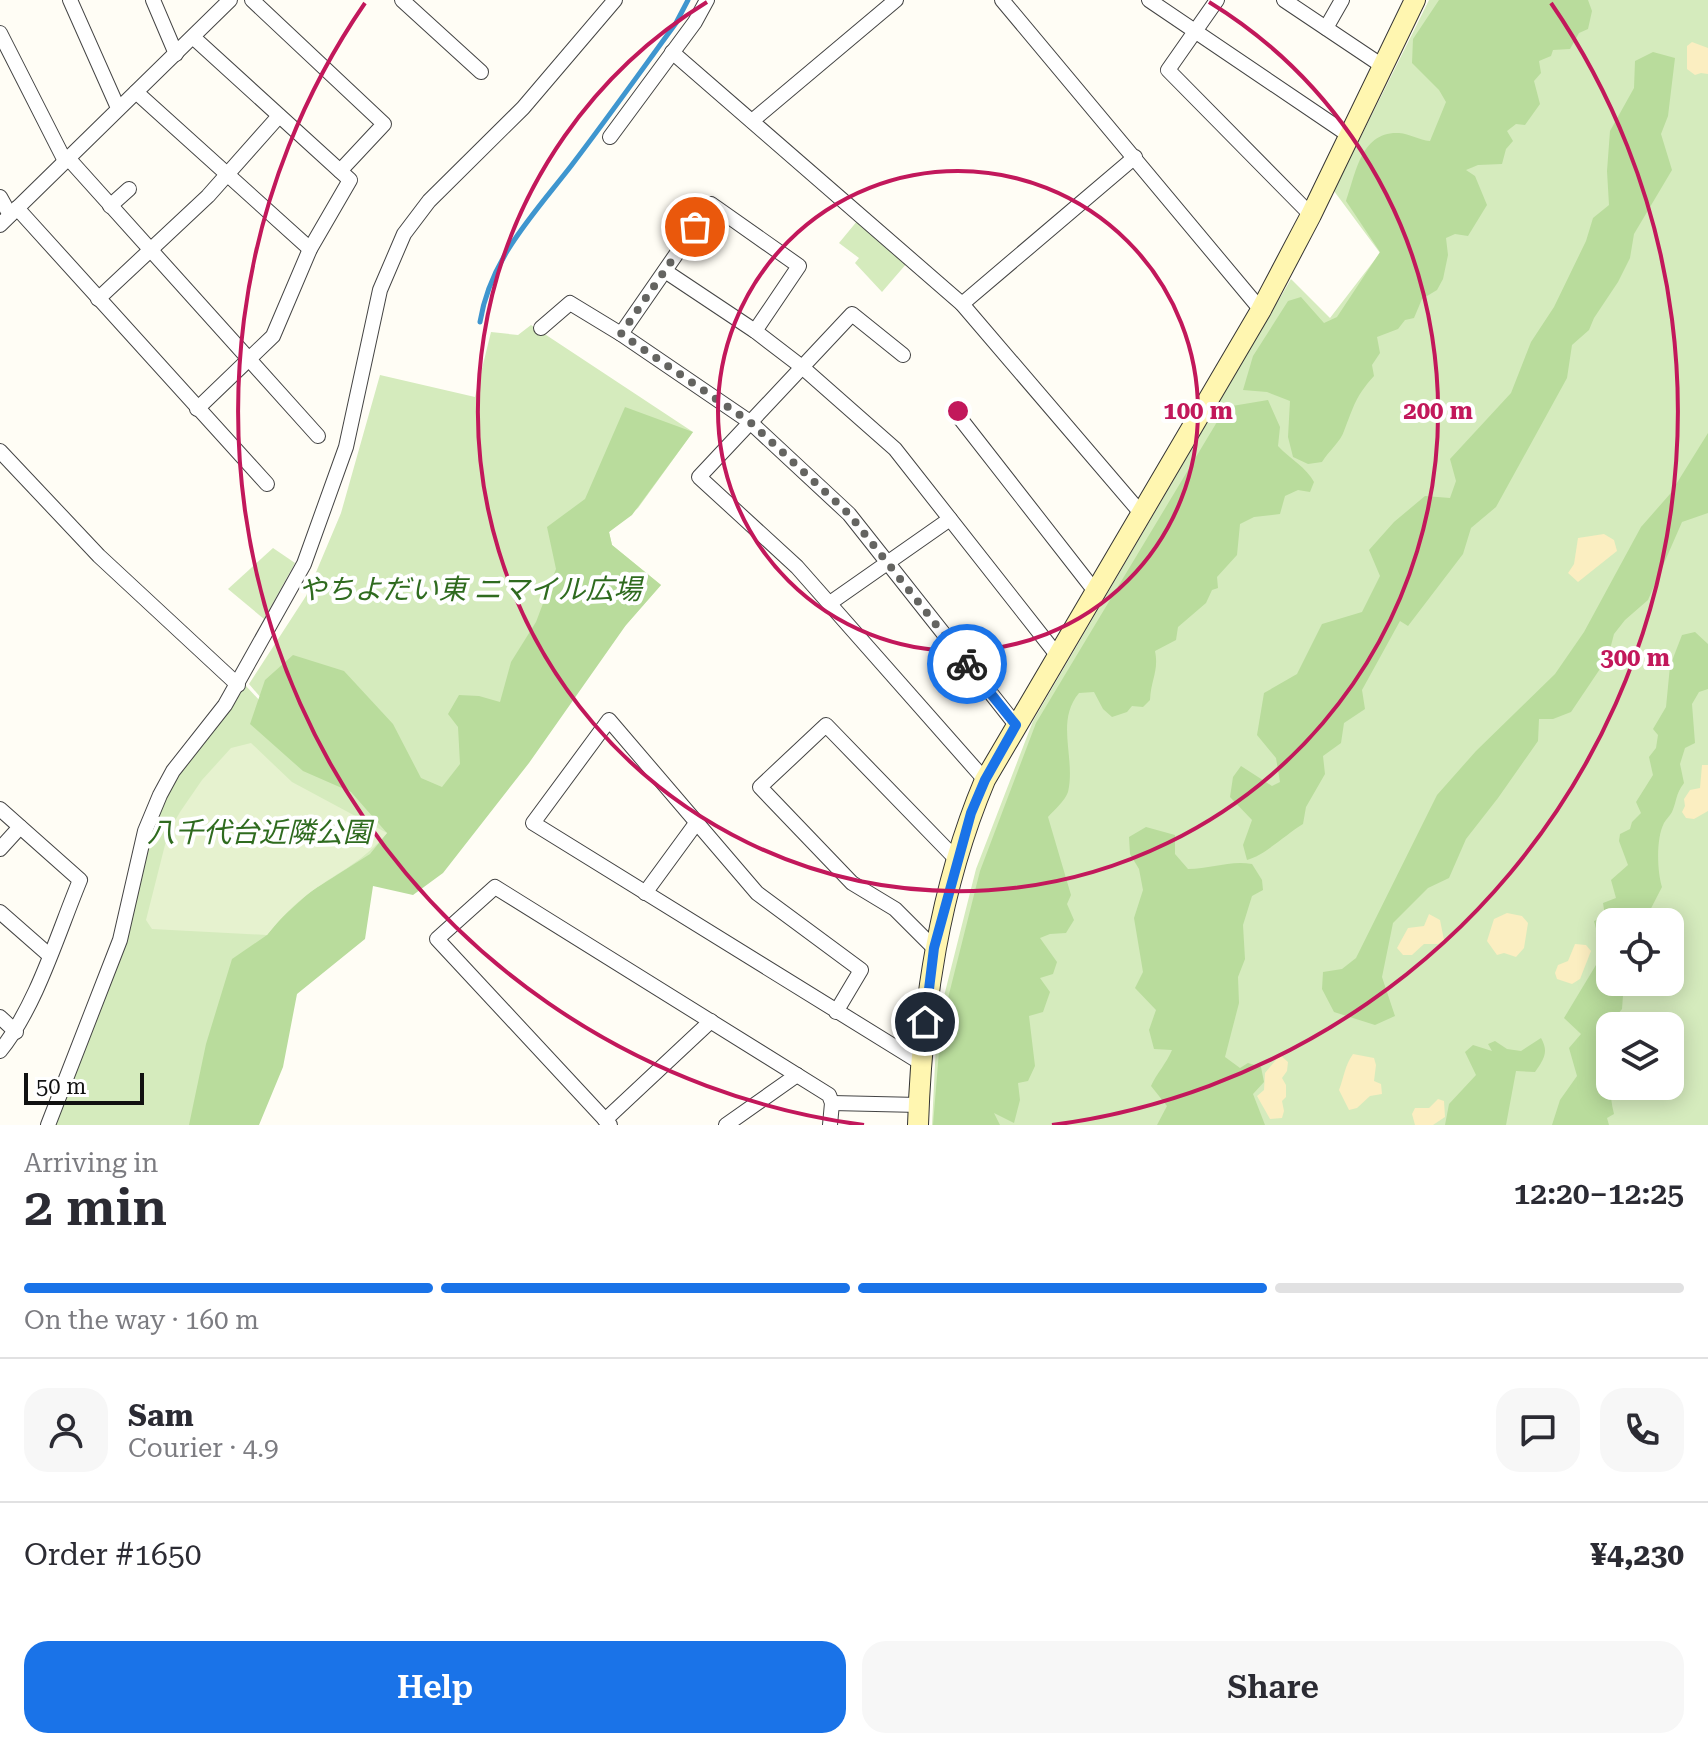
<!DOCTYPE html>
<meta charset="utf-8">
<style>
body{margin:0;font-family:"Roboto Serif","Noto Sans JP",serif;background:#f7f7f7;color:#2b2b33;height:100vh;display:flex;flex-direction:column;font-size:30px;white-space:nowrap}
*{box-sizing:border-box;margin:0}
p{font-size:26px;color:#7c7c81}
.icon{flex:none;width:44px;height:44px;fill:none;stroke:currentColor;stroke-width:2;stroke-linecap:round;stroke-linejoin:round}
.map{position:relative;height:1125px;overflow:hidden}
.panel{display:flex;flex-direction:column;background:#fff;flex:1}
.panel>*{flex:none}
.tools{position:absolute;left:1596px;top:908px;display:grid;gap:16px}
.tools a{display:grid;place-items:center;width:88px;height:88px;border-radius:16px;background:#fff;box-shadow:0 4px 20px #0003;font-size:40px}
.scale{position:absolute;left:24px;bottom:20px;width:120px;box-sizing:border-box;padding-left:8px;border:4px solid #111;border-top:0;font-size:22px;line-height:28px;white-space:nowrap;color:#111;-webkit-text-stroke:6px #fff;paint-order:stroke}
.pin{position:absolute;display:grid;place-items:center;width:68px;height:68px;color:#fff;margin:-34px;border:4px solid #fff;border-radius:50%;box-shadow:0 2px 8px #0007}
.courier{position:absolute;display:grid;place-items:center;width:80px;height:80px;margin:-40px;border:6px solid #1a73e8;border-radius:50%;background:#fff;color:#222;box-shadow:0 2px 10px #0007}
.head em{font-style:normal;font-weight:600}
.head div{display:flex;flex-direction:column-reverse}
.head{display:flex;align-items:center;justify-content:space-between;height:136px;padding:0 24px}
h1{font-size:52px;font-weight:600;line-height:60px}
.bar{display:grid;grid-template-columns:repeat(4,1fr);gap:12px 8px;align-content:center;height:96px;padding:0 24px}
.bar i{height:10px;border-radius:6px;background:#e1e1e2}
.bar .on{background:#1a73e8}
.bar p{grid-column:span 4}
.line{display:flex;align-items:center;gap:20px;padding:0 24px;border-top:2px solid #e1e1e2}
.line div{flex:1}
.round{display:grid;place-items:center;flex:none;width:84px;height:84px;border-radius:24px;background:#f7f7f7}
.action{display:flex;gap:16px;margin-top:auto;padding:16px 24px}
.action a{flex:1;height:92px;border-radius:24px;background:#1a73e8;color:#fff;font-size:32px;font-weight:600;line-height:92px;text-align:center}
.action a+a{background:#f7f7f7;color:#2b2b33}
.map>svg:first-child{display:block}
</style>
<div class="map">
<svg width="1708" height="1125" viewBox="0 0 1708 1125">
<rect width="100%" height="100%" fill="#fffdf5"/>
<!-- green -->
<g fill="#d5ebbd" fill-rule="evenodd">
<path d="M1429,0H1708V1125H932L937,1024L976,869L1033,721L1291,279L1330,318L1380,253L1334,191ZM1610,922H1670V982H1610ZM1610,1026H1670V1086H1610Z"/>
<polygon points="858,220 907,263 882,292 855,263 859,258 839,243"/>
<polygon points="531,325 693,432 638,508 609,532 612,545 661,585 626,625 420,820 291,733 249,684 306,596 341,513 380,375 475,397 491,332 518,335"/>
<polygon points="273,548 295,563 264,619 228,589"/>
<polygon points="246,686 291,734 425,827 289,937 247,1125 55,1125 125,947 150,831 163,798 187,762"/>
</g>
<!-- forest -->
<g fill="#b9dc9c">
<path d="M1439,0H1588L1592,11L1588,29L1579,33L1570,49L1553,50L1551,56L1539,61L1541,73L1534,81L1540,104L1525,125L1516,124L1507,131L1513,141L1506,149L1502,164L1478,165L1466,170L1475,176L1487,205L1468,236L1455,234L1446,238L1448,255L1443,279L1437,290L1422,299L1414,318L1405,320L1398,329L1377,337L1380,353L1372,365L1374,376C1355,397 1354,406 1344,431C1341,441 1328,452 1322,462L1308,464L1293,457L1288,437L1290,401L1267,392L1243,390L1253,356L1288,301L1301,297L1324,323L1337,317L1380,252L1346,201C1356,173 1361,131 1399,133C1410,134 1419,140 1430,141L1446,102L1439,90L1412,63L1413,39Z"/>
<path d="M1653,52L1675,58L1668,116L1661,134L1672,170L1634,234L1630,258L1618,282L1594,318L1589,330L1572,345L1567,378L1496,507L1471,528L1463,554L1408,626L1400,621L1362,690L1365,709L1344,723L1341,743L1323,756L1325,774L1306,807L1303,824C1285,835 1265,855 1247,860L1243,845L1252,820L1230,797L1233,777L1241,766L1272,786L1280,782L1276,758L1257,735L1264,693L1297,674L1322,624L1362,612L1380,576L1369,550L1394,522L1425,496L1450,498L1456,481L1450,459L1511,393L1531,342L1554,307L1586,241L1593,218L1609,205L1607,171L1610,131L1634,88L1635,61Z"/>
<path d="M1268,400L1280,427L1278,446C1289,458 1307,468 1314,482L1310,492L1298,490L1285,496L1280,514L1254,517L1240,524L1237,555L1217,577L1218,588L1212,590L1206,603L1178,627L1176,640L1155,651C1159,671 1151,679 1150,700L1143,707L1132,706L1127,712L1112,717L1103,709L1094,692L1079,693C1055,722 1076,758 1068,792C1065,801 1054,810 1048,817L1071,895L1067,904L1074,920L1066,933L1050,934L1040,938L1057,962L1053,974L1040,978L1050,992L1043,1012L1029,1016L1035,1066L1028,1081L1018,1083L1020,1100L1014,1123L994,1113L1000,1125H933L941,1026L980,871L1036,723L1226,407Z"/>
<polygon points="625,407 693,432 632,515 609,532 612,545 661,585 626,625 529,763 443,873 413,895 373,886 365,939 297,994 283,1067 259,1125 189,1125 206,1044 232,959 267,935 279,920 310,892 370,854 387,833 351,792 303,771 250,724 265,680 293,655 344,671 393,724 421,778 442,787 460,764 458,727 448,714 459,695 479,696 500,702 511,662 536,622 556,569 547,527 585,499"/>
<polygon points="1708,433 1708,513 1682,522 1648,600 1625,620 1614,634 1608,657 1571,712 1553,719 1539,719 1538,741 1498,798 1466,839 1449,878 1428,888 1393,923 1382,977 1395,1016 1375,1025 1334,1012 1322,989 1323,972 1342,969 1356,958 1437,795 1476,751 1555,674 1584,632 1641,527 1670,494"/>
<path d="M1695,632L1708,644V689L1699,692L1692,704L1695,743L1685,748L1680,764L1684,783C1675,795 1677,801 1672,812C1670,816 1666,819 1664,823C1656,838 1657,871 1662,887L1644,922H1610V982H1624L1622,1009L1612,1021L1614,1026H1610V1047L1603,1056C1611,1074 1609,1095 1614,1114L1607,1118L1609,1125H1552L1560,1100L1577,1076L1569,1048L1581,1034L1564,1018L1599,960V940L1594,921L1605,916L1603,903L1616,898L1611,880L1628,865L1619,841L1620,834L1630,829L1632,822L1641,813L1636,802L1653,775L1649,757L1656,748L1658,735L1653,729L1666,707L1670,666L1682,635Z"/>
<path d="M1146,827L1175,835V854L1188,869C1211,869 1230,860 1252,864L1262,880L1263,890L1252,896L1243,925L1245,959L1238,977L1239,1003L1225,1057L1240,1068L1248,1063L1261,1067L1264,1082L1253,1094L1265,1125H1157L1167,1106L1151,1086C1157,1073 1166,1064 1172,1050L1154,1049L1149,1030L1156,1010L1135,988L1143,972L1134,918L1143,890L1139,869L1130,854L1129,837Z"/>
<path d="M1541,1038C1549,1052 1544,1059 1535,1072L1516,1071L1506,1125H1445L1449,1104L1476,1075L1465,1052L1473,1045L1492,1051L1488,1044L1495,1041L1507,1049L1521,1051Z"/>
</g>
<!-- sand -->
<g fill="#fbeec1">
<polygon points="1692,42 1708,48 1708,74 1701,73 1695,75 1687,69 1687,46"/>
<polygon points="1604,534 1614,540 1617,551 1578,582 1568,573 1574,564 1578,538"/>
<polygon points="1702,765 1708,765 1708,811 1694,819 1686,818 1682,812 1685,806 1684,799 1690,790 1700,788"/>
<polygon points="1507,913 1522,916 1528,923 1524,948 1516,957 1504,953 1497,955 1487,941 1494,919"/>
<polygon points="1429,914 1440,920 1444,940 1438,944 1424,944 1412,955 1403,955 1397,948 1408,928 1424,926"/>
<polygon points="1575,944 1586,945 1591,951 1580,979 1572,984 1557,979 1555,973 1558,965 1568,961"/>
<path d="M1353,1054L1374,1058L1376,1065L1374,1081L1381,1084L1382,1094L1370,1096L1357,1108L1349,1110L1339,1090C1344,1077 1345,1065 1353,1054Z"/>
<polygon points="1280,1055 1288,1062 1287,1071 1282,1078 1286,1085 1286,1097 1282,1101 1284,1111 1282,1118 1270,1119 1257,1096 1264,1090 1265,1073"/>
<polygon points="1438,1099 1444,1101 1445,1117 1433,1125 1415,1125 1412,1114 1415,1108 1429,1108"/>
</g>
<!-- pitch -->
<path fill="#e6f2cf" d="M251,743L292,782L387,833C364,861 340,871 312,891C295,903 280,919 267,935L152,929L146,920L168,833L180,812L202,780L231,748Z"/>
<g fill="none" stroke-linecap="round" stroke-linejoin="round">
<!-- stream -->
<path stroke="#3f96cf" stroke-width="5" d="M480,322C490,259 533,215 571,166C607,119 641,71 676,23L688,0"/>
<defs>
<g id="street">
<polyline points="70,0 118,108"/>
<polyline points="153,0 176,54"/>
<polyline points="252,0 384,124 340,171"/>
<polyline points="402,0 481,72"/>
<polyline points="1002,0 1261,310"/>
<polyline points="1149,0 1350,136"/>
<polyline points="1217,0 1168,70 1311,215"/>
<polyline points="1284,0 1384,67"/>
<polyline points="1326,28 1342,0"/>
<polyline points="0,33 65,161"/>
<polyline points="194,38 350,180 310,249 273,336 197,409"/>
<polyline points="672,52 962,304 1140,512"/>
<polyline points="136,92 310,249"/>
<polyline points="752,121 896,0"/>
<polyline points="610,137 695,22 707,0"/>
<polyline points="68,158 318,436"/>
<polyline points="0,197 10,215"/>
<polyline points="110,206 129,189"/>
<polyline points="17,208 267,484"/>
<polyline points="0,225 230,0"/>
<polyline points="665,271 755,331 802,367 895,449 1057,655"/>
<polyline points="98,299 208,196 279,116"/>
<polyline points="962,304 1135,157"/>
<polyline points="541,328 570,303 621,334 750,422 849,514 1016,725"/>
<polyline points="621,334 711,204 799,266 755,331"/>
<polyline points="903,355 852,314 699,477 797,567 985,780"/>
<polyline points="959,417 1094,590"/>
<polyline points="0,451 99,556 238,685"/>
<polyline points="830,603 950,519"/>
<path d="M0,809L80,880C58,933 36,1007 0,1051"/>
<polyline points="0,849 20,827"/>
<polyline points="645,893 697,822"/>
<polyline points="0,912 49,955"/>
<polyline points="934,948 895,909 852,883 760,787 826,725 958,861"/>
<polyline points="836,1012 861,970 757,893 609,720 533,823 921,1063"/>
<polyline points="0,1017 16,1032"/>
<polyline points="832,1103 919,1105"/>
<polyline points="605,1120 711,1021"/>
<polyline points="48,1125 120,940 145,831 160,795 173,771 225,705 304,564 346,447 380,290 404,234 429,201 523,108 615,0"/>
<polyline points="610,1125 437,939 495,887 829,1095 832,1103 830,1125"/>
<polyline points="726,1125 797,1075"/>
</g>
<path id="secondary" d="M918,1125C922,1007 939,889 985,780L1261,310L1311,215L1415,0"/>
</defs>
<!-- street casing -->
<use href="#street" stroke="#444" stroke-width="16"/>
<!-- secondary casing -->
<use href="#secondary" stroke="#333" stroke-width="22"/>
<!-- street -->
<use href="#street" stroke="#fff" stroke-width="14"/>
<!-- secondary -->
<use href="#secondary" stroke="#fff6b0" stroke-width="20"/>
</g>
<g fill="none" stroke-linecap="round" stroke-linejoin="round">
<!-- done -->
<polyline stroke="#646461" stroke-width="8" stroke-dasharray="0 14.4" points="695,227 621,334 750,422 849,514 967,664"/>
<!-- route -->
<polyline stroke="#1a73e8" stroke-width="10" points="925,1022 934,948 971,813 985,780 1016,725 967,664"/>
</g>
<!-- distance rings -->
<g fill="none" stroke="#c2185b" stroke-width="4">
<circle cx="958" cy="411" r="240"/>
<path d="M1209 2A480 480 0 1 1 707 2"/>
<path d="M864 1125A720 720 0 0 1 365 3M1551 3A720 720 0 0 1 1052 1125"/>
</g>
<g text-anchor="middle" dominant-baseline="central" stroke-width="8" stroke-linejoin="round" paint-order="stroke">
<!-- park labels -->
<g font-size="28" font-style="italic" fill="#2f6b1f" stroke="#fff">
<text x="470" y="589">やちよだい東 ニマイル広場</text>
<text x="259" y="832">八千代台近隣公園</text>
</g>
</g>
<circle cx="958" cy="411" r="12" fill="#c2185b" stroke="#fff" stroke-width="4"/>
<g font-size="24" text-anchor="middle" font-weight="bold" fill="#c2185b" stroke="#fff" stroke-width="8" stroke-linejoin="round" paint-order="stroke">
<text x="1198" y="419">100 m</text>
<text x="1438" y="419">200 m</text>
<text x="1635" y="666">300 m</text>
</g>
</svg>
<div class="tools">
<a><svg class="icon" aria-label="locate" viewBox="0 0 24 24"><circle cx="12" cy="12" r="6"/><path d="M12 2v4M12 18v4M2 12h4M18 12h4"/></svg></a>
<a><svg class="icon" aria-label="layers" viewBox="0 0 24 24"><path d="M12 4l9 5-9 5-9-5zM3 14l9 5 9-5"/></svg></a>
</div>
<div class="scale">50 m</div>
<div class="pin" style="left:695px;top:227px;background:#ea580c"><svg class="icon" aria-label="bag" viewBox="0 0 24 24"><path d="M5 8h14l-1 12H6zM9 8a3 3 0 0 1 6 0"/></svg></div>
<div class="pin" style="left:925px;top:1022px;background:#1f2937"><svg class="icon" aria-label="home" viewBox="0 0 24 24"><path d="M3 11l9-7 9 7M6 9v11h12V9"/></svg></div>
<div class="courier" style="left:967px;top:664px"><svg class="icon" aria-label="bike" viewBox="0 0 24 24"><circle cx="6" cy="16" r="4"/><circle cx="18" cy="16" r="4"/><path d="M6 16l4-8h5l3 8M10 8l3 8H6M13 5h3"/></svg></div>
</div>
<section class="panel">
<div class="head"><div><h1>2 min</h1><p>Arriving in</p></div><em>12:20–12:25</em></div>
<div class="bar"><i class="on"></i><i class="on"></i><i class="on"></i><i></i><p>On the way · 160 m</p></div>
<div class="line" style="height:144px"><a class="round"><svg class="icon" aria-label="person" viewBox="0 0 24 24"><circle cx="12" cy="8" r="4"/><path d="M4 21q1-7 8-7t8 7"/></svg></a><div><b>Sam</b><p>Courier · 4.9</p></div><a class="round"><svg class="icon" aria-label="chat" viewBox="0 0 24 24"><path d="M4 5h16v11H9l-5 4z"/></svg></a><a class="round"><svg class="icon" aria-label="phone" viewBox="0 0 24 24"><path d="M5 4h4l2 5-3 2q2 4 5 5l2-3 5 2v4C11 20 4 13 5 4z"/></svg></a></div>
<div class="line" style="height:104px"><div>Order #1650</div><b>¥4,230</b></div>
<div class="action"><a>Help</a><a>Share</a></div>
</section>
